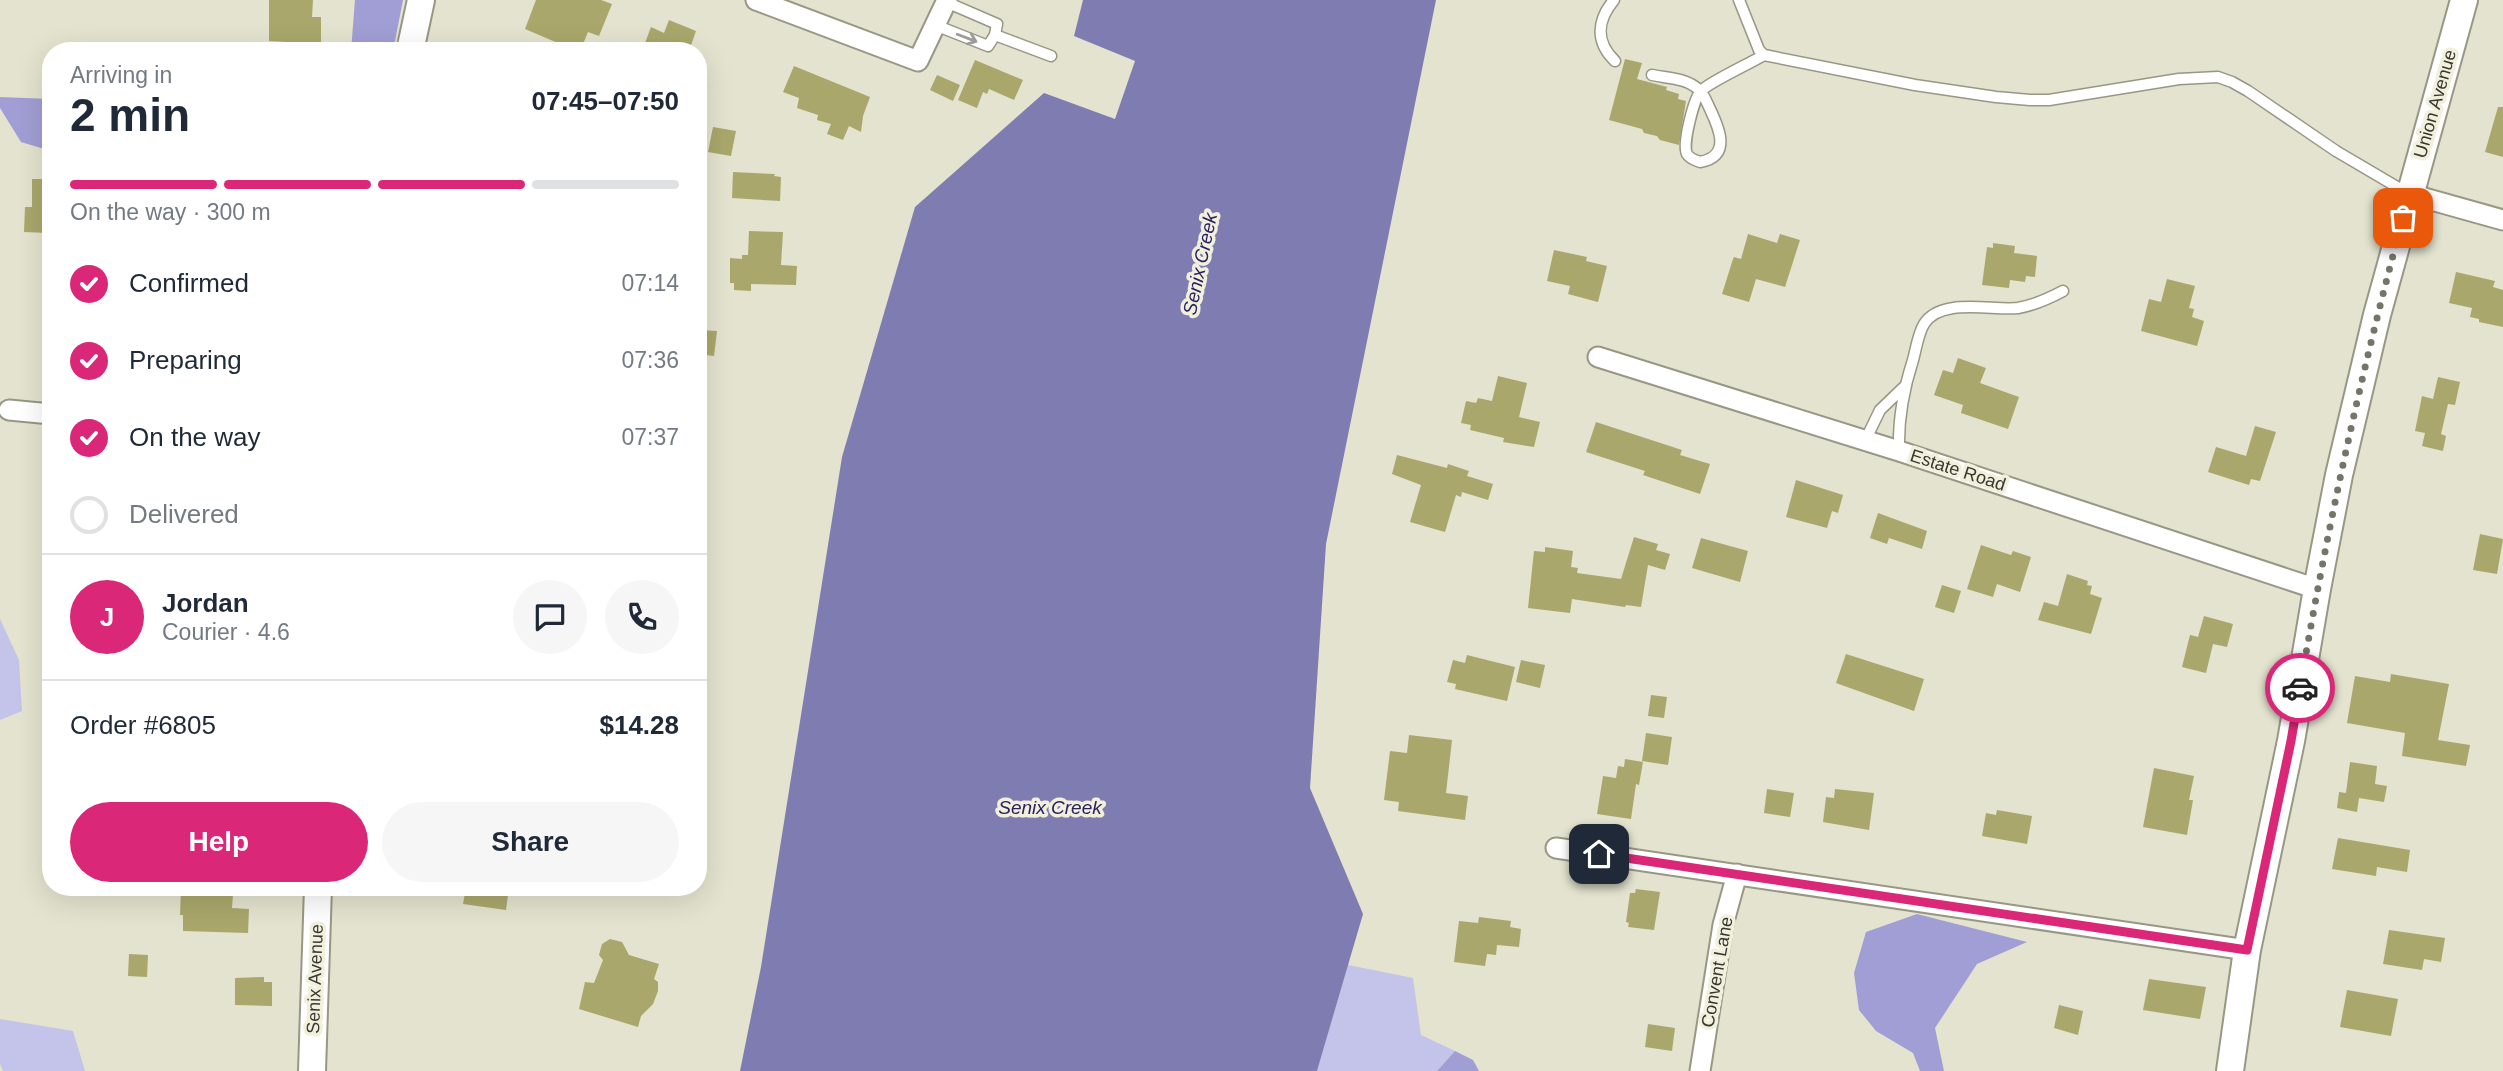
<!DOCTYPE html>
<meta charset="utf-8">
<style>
body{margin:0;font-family:Helvetica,sans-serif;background:#f6f6f7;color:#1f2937;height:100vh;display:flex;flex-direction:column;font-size:26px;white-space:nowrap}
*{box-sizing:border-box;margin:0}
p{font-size:23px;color:#747a83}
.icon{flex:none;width:38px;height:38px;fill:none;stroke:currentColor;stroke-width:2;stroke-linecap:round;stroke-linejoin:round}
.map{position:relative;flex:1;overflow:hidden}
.side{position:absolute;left:42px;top:42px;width:665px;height:854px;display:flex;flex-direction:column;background:#fff;border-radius:28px;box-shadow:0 7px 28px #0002}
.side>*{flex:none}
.pin{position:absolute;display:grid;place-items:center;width:60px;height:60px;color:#fff;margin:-30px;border-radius:14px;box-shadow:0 4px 10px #0006}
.courier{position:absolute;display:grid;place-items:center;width:70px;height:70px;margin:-35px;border:5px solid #db2777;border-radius:50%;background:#fff;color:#222;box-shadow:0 2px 9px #0007}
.summary em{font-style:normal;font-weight:600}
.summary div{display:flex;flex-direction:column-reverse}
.summary{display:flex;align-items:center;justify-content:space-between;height:119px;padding:0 28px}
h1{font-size:46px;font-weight:600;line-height:52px}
.bar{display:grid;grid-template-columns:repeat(4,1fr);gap:10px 7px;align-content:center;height:84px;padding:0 28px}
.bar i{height:9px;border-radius:5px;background:#e0e1e3}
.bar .active{background:#db2777}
.bar p{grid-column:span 4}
.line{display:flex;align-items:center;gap:18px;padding:0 28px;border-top:2px solid #e0e1e3}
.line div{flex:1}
.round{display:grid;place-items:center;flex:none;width:74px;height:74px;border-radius:37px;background:#f6f6f7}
ol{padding:0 28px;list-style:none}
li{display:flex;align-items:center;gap:21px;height:77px}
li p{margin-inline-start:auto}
li .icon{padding:7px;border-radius:50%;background:#db2777;color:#fff;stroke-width:4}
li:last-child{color:#747a83}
li i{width:38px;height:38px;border:4px solid #e0e1e3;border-radius:50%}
.primary-button{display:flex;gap:14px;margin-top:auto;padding:14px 28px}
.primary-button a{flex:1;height:80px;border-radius:42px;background:#db2777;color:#fff;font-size:28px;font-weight:600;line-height:80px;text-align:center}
.primary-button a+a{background:#f6f6f7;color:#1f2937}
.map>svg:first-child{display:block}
</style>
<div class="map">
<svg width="2503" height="1071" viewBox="0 0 2503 1071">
<rect width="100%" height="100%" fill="#e3e3cf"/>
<!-- green -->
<g fill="#c4c3ea">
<polygon points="0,619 19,660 22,711 0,720"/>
<polygon points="1348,965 1413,978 1421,1035 1455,1051 1437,1071 1317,1071"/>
<polygon points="0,1019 73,1031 85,1071 3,1071 0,1064"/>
</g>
<!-- forest -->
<g fill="#a19ed5">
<polygon points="355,0 403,0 393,51 351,51"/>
<polygon points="0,97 51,99 51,151 21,142 0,108"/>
<polygon points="1917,914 2027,942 1977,964 1935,1028 1944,1071 1920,1071 1913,1053 1876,1031 1859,1010 1854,973 1866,932"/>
<polygon points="1455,1051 1473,1060 1479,1071 1437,1071"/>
</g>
<!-- water -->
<polygon fill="#7f7cb1" points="1083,0 1436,0 1326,544 1310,788 1363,914 1317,1071 740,1071 761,967 842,457 915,207 1044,93 1115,119 1135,61 1074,36"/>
<!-- building -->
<g fill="#aaa76c">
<polygon points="269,0 313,0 312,17 321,17 321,44 269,41"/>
<polygon points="536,0 601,0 612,4 599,36 588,32 583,44 580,43 579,47 573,45 572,49 525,29"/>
<polygon points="669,20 696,31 689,51 642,51 651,27 664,33"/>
<polygon points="1625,59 1642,63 1637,79 1667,87 1666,90 1679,94 1678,99 1686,101 1679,145 1660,140 1657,136 1644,133 1642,129 1609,120"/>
<polygon points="975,60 1023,80 1014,100 989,89 987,94 983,92 977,108 958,100"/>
<polygon points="794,66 870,97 863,116 861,132 849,126 843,140 827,134 831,124 817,120 818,115 797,108 799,98 783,92"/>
<polygon points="937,75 960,85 953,101 930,90"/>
<polygon points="2498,107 2503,107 2503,157 2485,152"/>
<polygon points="713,127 736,131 731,156 708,152"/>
<polygon points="733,172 775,174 774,176 781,177 780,201 732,198"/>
<polygon points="32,179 51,179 48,233 24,232 25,207 32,207"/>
<polygon points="749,231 783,232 781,265 797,266 796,285 751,284 751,291 734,290 734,283 730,283 730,258 742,259 742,255 748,255"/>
<polygon points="1748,234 1777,243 1780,234 1800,240 1785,287 1756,279 1749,302 1722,294 1733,259 1734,257 1741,259"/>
<polygon points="1993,243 2015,246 2014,253 2037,256 2035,277 2026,276 2025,282 2010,280 2009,288 1982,285 1987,247 1993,248"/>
<polygon points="1554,250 1587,257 1586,261 1607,266 1598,302 1568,294 1570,286 1547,281"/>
<polygon points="2456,272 2495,281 2493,287 2503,290 2503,327 2479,322 2479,319 2470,317 2472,308 2449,303"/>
<polygon points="2167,279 2195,286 2189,308 2194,309 2192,317 2204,321 2197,346 2141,331 2149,299 2161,302"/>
<polygon points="698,330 717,331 714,356 698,354"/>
<polygon points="1958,358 1986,368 1980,383 2019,397 2008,429 1961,413 1963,405 1934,395 1943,370 1953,373"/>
<polygon points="1498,376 1527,383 1519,417 1540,422 1534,447 1503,442 1504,438 1470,430 1471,425 1461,423 1466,401 1476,403 1478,398 1492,401"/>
<polygon points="2438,377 2460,382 2455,405 2448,404 2441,434 2446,436 2443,451 2422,446 2425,433 2415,431 2422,396 2433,399"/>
<polygon points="1596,422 1682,450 1680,455 1710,464 1700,494 1643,475 1645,471 1586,452"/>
<polygon points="2255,426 2276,432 2260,481 2251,479 2249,485 2208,472 2216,447 2246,456"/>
<polygon points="1397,455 1447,468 1448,464 1469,471 1467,476 1493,484 1488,500 1462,492 1461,497 1456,495 1445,532 1410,522 1421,485 1392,474"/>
<polygon points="1796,480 1843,495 1838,513 1832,511 1827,528 1786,517"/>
<polygon points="1878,513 1927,531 1922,549 1889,538 1887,544 1870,538"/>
<polygon points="2480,534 2503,539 2497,574 2473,570"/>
<polygon points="1634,537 1658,544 1656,550 1670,554 1665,570 1648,565 1641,607 1626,605 1625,607 1572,599 1570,613 1528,608 1534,551 1545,552 1545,547 1573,551 1571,567 1578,568 1577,573 1621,579"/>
<polygon points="1701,538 1748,551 1740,582 1692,568"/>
<polygon points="1981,545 2011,555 2013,551 2031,557 2020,592 1997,584 1993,597 1967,589"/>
<polygon points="2067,574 2088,581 2087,585 2092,586 2090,594 2102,598 2091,634 2038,620 2044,602 2058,606"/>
<polygon points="1942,585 1961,591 1954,613 1935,607"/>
<polygon points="2204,616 2233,624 2227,647 2213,644 2206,673 2182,667 2190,635 2198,637"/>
<polygon points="1846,654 1924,679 1914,711 1836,683"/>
<polygon points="1467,655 1515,667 1507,701 1455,689 1456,684 1447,682 1453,660 1465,663"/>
<polygon points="1521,660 1545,665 1540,688 1516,682"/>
<polygon points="2391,674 2449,684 2438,740 2470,745 2466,766 2402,756 2405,733 2347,723 2355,676 2390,682"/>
<polygon points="1651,695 1667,697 1664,718 1648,716"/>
<polygon points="1646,733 1672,737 1668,765 1642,761"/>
<polygon points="1409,735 1452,740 1446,793 1468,796 1465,820 1398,811 1399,802 1384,800 1390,751 1407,753"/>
<polygon points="1625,759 1643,762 1639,785 1636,784 1631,819 1597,814 1603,776 1616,778 1618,766 1624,767"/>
<polygon points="2350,762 2377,766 2375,784 2387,786 2384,802 2359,798 2357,812 2337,808 2339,792 2346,793"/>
<polygon points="2154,768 2194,776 2189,800 2193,800 2187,835 2143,827"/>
<polygon points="1767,789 1794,793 1790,817 1764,813"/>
<polygon points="1835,789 1874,793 1869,830 1823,822 1826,797 1834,798"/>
<polygon points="1997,810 2032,816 2027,844 1982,836 1986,813 1996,815"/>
<polygon points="2338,838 2410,850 2407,872 2377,867 2376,876 2332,869"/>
<polygon points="185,887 229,887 229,894 233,894 232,908 249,909 248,933 183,931 183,915 180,915 181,890 184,890"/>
<polygon points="466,887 509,887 506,910 463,904"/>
<polygon points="1636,889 1660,892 1654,930 1628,927 1629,923 1626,922 1630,893 1635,893"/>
<polygon points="1479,917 1511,921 1510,927 1521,929 1519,947 1497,945 1496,955 1487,954 1485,966 1454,962 1459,921 1478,923"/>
<polygon points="2389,930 2445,938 2441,962 2424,959 2422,970 2383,964"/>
<polygon points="610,939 622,942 629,955 659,964 654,979 658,982 658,991 653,1004 641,1016 638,1027 579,1009 585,982 594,983 603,960 599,955 602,944"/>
<polygon points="129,954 148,955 147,977 128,976"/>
<polygon points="264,977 264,982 272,982 272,1006 235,1005 235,978"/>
<polygon points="2149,979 2206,987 2200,1019 2143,1010"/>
<polygon points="2347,990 2398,999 2391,1036 2340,1027"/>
<polygon points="2059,1005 2083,1011 2078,1035 2054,1028"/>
<polygon points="1648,1024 1675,1028 1672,1051 1645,1047"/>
</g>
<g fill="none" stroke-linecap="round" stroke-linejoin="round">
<defs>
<g id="lane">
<path d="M1614,0C1597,20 1595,42 1615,61"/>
<polyline points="1739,0 1759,50 1764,55 1915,85 1996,97 2030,100 2049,100 2179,79 2218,77 2232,82 2248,91 2336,151 2409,194"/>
<polyline points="935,25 988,46 995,35 997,24 946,2"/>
<polyline points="995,35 1051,56"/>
<path d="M1652,75C1667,78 1687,78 1699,90C1704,94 1707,103 1710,109C1719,128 1732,156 1700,162C1695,160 1690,159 1687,154C1682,144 1694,98 1701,91C1709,82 1751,63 1764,55"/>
<polyline points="1865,441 1880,410 1904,387"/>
<path d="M1899,451C1898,419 1903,391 1913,360C1916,349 1918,334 1924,324C1941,297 1992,311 2018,308C2035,305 2048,299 2063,291"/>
</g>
<g id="street">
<polyline points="756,0 918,61 947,0"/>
<polyline points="2410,194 2503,220"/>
<polyline points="1598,357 1899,451 2317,589"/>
<polyline points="9,410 51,414"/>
<polyline points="1556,848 2247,950"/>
<polyline points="1700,1071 1723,925 1737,874"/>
</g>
<g id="secondary">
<polyline points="410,51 421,0"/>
<polyline points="312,1071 318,887"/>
<polyline points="2230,1071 2247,950 2291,741 2317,589 2339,475 2377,315 2464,0"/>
</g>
</defs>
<!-- lane casing -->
<use href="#lane" stroke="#989785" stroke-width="13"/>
<!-- street casing -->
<use href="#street" stroke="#989785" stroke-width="23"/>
<!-- secondary casing -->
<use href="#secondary" stroke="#989785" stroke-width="30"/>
<!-- lane -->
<use href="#lane" stroke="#fff" stroke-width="10"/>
<!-- street -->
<use href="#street" stroke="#fff" stroke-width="19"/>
<!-- secondary -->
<use href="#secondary" stroke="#fff" stroke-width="26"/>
</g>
<!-- one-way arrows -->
<defs><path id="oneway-shaft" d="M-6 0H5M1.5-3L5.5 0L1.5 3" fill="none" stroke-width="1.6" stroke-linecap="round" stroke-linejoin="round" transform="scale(1.75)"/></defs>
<use stroke="#9c9c98" href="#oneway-shaft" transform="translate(967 38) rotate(21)"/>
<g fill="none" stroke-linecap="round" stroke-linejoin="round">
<!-- done -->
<path stroke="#747468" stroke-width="7" stroke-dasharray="0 12.6" d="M2300,688C2327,529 2361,373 2403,218"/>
<!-- route -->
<polyline stroke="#db2777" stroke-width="9" points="1599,854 2247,950 2291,741 2300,688"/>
</g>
<g text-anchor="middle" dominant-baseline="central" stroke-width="7" stroke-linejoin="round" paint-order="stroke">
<!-- street labels -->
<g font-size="18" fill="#383831" stroke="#f0f0dc">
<text transform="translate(2435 104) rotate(-74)">Union Avenue</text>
<text transform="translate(1958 470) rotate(18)">Estate Road</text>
<text transform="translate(1717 972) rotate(-80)">Convent Lane</text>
<text transform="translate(315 979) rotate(-88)">Senix Avenue</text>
</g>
<!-- water labels -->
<g font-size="19" font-style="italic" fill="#2c2060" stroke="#f0f0dc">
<text transform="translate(1200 264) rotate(-78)">Senix Creek</text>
<text x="1050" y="807">Senix Creek</text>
</g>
</g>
</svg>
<div class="pin" style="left:2403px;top:218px;background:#ea580c"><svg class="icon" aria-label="bag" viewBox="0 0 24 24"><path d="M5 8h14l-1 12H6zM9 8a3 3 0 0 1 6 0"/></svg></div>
<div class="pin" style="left:1599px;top:854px;background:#1f2937"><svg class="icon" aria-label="home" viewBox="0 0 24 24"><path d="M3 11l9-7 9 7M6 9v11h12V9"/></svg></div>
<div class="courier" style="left:2300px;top:688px"><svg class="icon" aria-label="car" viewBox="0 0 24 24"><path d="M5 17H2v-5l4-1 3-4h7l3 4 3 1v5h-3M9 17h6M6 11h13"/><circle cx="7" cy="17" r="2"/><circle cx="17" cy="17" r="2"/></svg></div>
<section class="side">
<div class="summary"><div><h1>2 min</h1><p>Arriving in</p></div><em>07:45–07:50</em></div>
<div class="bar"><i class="active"></i><i class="active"></i><i class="active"></i><i></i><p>On the way · 300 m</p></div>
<ol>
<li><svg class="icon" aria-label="check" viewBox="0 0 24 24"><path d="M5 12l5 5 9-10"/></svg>Confirmed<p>07:14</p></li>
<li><svg class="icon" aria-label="check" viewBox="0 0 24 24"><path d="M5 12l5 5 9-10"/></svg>Preparing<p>07:36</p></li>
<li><svg class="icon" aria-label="check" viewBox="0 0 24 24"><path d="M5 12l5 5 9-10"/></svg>On the way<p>07:37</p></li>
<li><i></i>Delivered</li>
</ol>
<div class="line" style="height:126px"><b class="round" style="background:#db2777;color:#fff">J</b><div><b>Jordan</b><p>Courier · 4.6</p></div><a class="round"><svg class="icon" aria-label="chat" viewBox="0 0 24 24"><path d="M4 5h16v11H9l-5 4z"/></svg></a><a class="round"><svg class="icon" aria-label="phone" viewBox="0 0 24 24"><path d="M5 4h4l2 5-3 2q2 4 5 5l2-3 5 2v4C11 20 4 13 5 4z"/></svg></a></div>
<div class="line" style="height:91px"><div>Order #6805</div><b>$14.28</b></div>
<div class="primary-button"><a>Help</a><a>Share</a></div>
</section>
</div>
